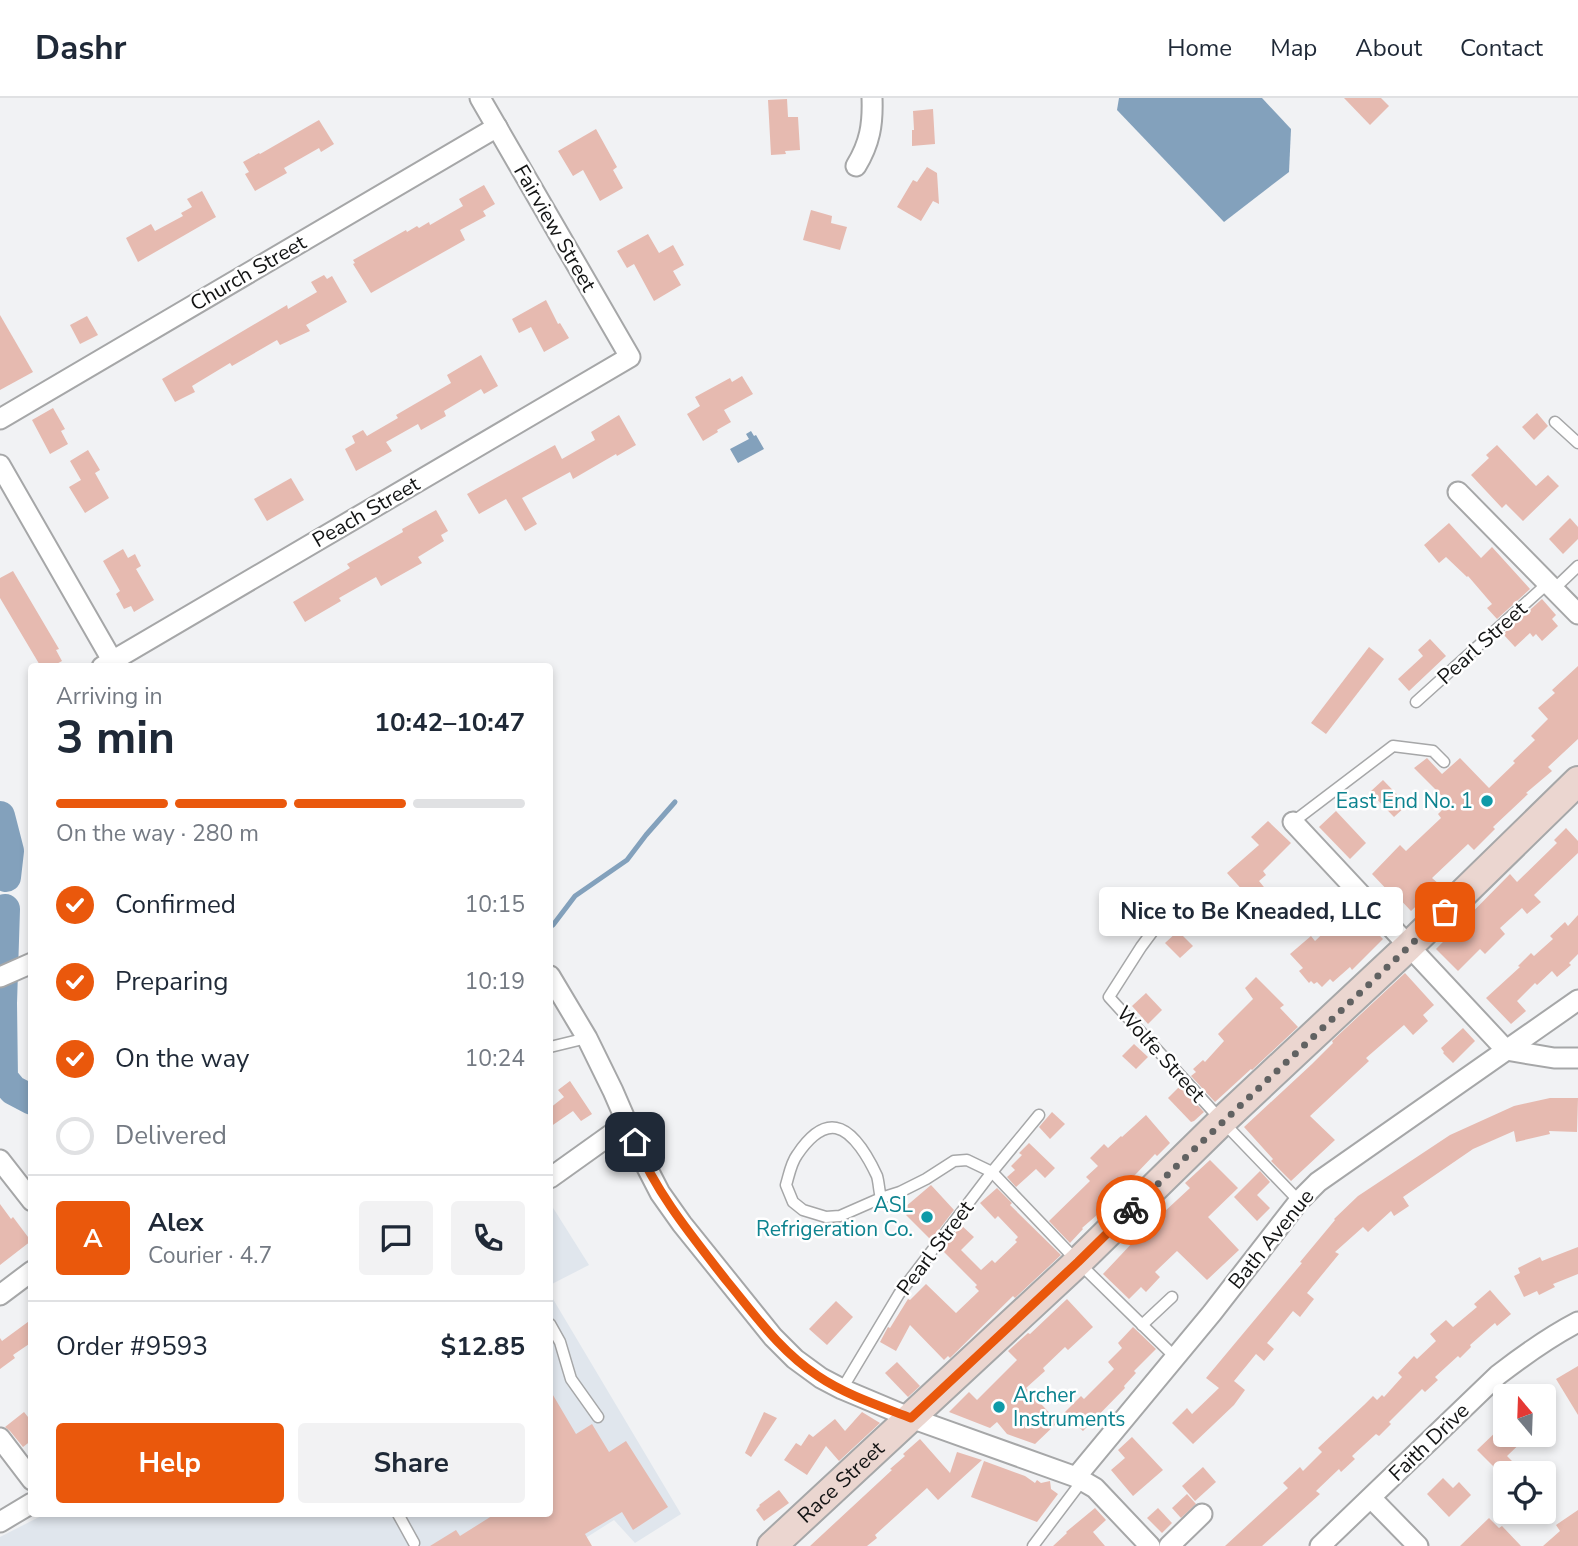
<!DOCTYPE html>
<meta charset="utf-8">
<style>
body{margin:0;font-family:"Nunito Sans",sans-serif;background:#f2f2f3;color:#1f2937;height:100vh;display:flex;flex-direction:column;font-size:26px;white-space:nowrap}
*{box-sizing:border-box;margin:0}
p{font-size:23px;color:#747a83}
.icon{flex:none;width:38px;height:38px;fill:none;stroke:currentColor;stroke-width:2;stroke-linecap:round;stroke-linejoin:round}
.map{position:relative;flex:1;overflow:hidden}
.sheet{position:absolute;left:28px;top:565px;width:525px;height:854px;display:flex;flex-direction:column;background:#fff;border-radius:7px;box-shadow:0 4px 10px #0003}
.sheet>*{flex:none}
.needle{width:46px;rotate:341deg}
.controls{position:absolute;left:1493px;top:1286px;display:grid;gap:14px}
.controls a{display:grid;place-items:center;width:63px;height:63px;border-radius:7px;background:#fff;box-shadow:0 4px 10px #0003;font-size:35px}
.pin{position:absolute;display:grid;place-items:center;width:60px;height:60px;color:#fff;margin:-30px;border-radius:14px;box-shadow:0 4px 10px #0006}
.courier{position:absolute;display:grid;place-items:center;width:70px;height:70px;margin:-35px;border:5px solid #ea580c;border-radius:50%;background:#fff;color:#222;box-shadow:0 2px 9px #0007}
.bubble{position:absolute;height:49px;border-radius:7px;background:#fff;box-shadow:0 4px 10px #0003;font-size:23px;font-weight:700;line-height:49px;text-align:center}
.headline em{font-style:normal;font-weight:700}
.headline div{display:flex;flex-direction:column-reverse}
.headline{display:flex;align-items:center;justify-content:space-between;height:119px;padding:0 28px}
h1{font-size:46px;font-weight:700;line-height:52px}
.bar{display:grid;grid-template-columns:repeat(4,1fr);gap:10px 7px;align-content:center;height:84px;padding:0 28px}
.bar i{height:9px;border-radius:5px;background:#e0e1e3}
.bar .active{background:#ea580c}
.bar p{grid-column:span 4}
.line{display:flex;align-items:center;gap:18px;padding:0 28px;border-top:2px solid #e0e1e3}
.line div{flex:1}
.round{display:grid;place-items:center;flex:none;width:74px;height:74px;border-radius:7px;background:#f2f2f3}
ol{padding:0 28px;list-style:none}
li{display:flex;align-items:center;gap:21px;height:77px}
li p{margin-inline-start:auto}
li .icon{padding:7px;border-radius:50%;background:#ea580c;color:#fff;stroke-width:4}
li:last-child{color:#747a83}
li i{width:38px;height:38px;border:4px solid #e0e1e3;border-radius:50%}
.action{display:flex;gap:14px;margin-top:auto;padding:14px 28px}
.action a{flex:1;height:80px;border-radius:7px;background:#ea580c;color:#fff;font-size:28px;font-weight:700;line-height:80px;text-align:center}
.action a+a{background:#f2f2f3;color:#1f2937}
header{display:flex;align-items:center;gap:42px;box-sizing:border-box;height:98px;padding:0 35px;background:#fff;border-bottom:2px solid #e0e1e3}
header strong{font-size:33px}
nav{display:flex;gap:38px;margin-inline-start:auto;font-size:24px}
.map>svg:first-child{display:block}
</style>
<header>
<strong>Dashr</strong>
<nav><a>Home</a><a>Map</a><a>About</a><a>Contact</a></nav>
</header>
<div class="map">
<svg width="1578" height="1448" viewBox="0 0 1578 1448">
<rect width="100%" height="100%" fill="#f1f2f4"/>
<!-- built -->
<g fill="#e0e6ed">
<polygon points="550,1105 589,1167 550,1187"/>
<polygon points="550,1196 681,1416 635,1445 614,1422 573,1448 0,1448 0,1439 45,1416 550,1416"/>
</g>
<!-- water -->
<g fill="#83a1bc">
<polygon points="1119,0 1262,0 1291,31 1289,74 1224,124 1117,12"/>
<polygon points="751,333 754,338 756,337 764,351 738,365 730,351 749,341 746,336"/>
</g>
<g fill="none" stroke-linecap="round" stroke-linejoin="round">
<!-- stream -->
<polyline stroke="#83a1bc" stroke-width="5" points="550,829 553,827 575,798 627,762 646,737 675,704"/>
<!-- river -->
<g stroke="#83a1bc" stroke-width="30">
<polyline points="0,718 9,753 6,779"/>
<polyline points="5,811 2,905 3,980 13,992 32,1002"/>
</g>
</g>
<!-- building -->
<g fill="#e6bab0">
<polygon points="1344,0 1381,0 1389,8 1370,27"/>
<polygon points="787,1 788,19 798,19 800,52 785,53 786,56 771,57 768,2"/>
<polygon points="933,11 935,46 912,48 912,32 914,32 913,13"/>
<polygon points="319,22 334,46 321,54 319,50 284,70 287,75 255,93 245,76 249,74 243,64 259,55 260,56"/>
<polygon points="596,31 617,69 613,72 623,90 600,103 583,72 573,78 558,53"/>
<polygon points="927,69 937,75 939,106 933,103 921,123 897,109 913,82 917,84"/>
<polygon points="484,87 495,106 483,113 486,118 460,132 465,142 371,195 353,166 355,165 353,162 406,132 407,134 417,128 419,130 429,124 430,127 463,108 459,101"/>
<polygon points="202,93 216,119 138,164 126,140 151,126 155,133 183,118 181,115 192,109 187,101"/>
<polygon points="811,112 832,118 831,125 847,129 840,152 803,142"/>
<polygon points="648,136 659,155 673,147 684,167 673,173 681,187 654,203 634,166 627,170 617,153"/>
<polygon points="324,177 327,181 332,178 347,204 306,227 310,233 280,247 277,242 232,268 230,265 192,288 195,294 175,304 162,281 287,207 288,211 317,194 311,184"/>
<polygon points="546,202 558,226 560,225 569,240 544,254 531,229 519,235 512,221"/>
<polygon points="0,217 33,274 0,292"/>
<polygon points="87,218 98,237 80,246 70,227"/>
<polygon points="481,257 498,288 484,296 481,291 444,313 446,318 421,332 418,326 386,344 392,353 356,373 345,351 355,345 352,338 363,332 367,338 398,320 396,317 451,285 447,277"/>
<polygon points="742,278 753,296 724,312 731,324 717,332 718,334 703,343 687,316 700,308 695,299 730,280 732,284"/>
<polygon points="53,310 65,331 61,333 68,346 50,356 32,322"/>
<polygon points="1537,315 1548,328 1534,342 1522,329"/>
<polygon points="619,317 636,347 617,358 616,356 573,381 570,374 522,400 537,426 525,433 506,401 479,416 467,396 555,347 562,361 595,342 591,334"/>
<polygon points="1497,347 1536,388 1548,377 1559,388 1523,423 1506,406 1502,410 1471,377 1489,360 1486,357"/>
<polygon points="88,352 100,372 95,375 109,400 85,415 69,389 81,382 70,363"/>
<polygon points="291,380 304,402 267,423 254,401"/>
<polygon points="436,412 448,433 441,437 444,443 418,459 422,465 381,488 376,479 339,500 341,503 305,524 293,504 350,470 347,466 403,434 402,431"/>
<polygon points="1570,420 1578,429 1578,441 1563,456 1549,441"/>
<polygon points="1449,425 1481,460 1492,449 1530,491 1497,521 1487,510 1492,506 1468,478 1467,479 1446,459 1439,465 1424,447"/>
<polygon points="123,451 128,460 135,456 141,468 136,471 154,502 134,514 131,508 124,511 116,496 120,493 103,463"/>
<polygon points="13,473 59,551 56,552 62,563 51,569 41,569 0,500 0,480"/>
<polygon points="1542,501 1556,517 1552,521 1558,528 1542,543 1536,536 1533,539 1530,535 1515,549 1503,536"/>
<polygon points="1430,541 1446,558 1409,593 1398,581 1423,558 1418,552"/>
<polygon points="1369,549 1384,561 1326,636 1311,625"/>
<polygon points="1578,568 1578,641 1548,669 1552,673 1526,695 1528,696 1493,729 1495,731 1474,752 1468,746 1432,780 1439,786 1411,813 1394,795 1392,797 1372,776 1400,747 1406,753 1441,720 1438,716 1449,705 1414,670 1427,660 1442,676 1460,660 1489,690 1515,665 1513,663 1535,642 1531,638 1548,621 1538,610 1555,595 1552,592"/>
<polygon points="1383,682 1407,707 1394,719 1370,694"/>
<polygon points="1336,713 1366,745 1350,761 1319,729"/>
<polygon points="1268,723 1291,745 1263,773 1266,777 1259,783 1268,794 1255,806 1227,775 1259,747 1251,739"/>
<polygon points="1566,730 1578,743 1578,755 1534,797 1541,804 1527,816 1522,810 1500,830 1505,836 1485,856 1480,851 1458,873 1436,851 1510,776 1517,784 1557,745 1554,742"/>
<polygon points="1197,806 1210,821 1193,836 1180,822"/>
<polygon points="1350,807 1383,841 1352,872 1350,869 1333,884 1330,881 1322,889 1317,884 1314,886 1311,883 1309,885 1299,873 1303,870 1290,856 1311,838 1315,843 1335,824 1334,823"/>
<polygon points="1578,817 1578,856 1569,865 1571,867 1557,879 1552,873 1537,887 1535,885 1517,903 1526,913 1511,926 1486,900 1520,869 1518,868 1531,855 1534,858 1553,841 1550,838 1565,824 1568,828"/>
<polygon points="1178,833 1193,848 1180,860 1165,845"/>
<polygon points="1405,875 1434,907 1423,917 1428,923 1413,937 1404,927 1366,960 1369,963 1310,1018 1335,1042 1291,1083 1271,1063 1273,1061 1244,1029 1312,966 1333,945 1332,943"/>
<polygon points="1256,879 1284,907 1280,910 1298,929 1252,972 1251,971 1215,1004 1191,978 1196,974 1193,971 1203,962 1205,964 1224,943 1218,936 1253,901 1245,890"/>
<polygon points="1146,895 1162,912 1148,926 1132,908"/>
<polygon points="1463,930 1475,943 1453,965 1443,955 1444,954 1441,950"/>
<polygon points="1134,946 1148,959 1136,971 1122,958"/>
<polygon points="570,983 592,1016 581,1023 573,1013 550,1029 550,1010 564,999 558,992"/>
<polygon points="1180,988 1204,1014 1194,1023 1191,1024 1168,1000"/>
<polygon points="1550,1000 1578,1000 1577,1034 1549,1033 1550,1036 1516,1044 1514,1033 1473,1051 1403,1099 1409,1108 1394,1118 1391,1113 1368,1134 1363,1129 1335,1154 1339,1156 1307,1195 1314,1201 1300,1219 1293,1213 1277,1233 1267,1245 1274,1251 1264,1263 1256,1256 1234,1283 1245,1292 1234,1307 1193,1346 1172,1325 1187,1310 1192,1316 1219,1290 1206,1280 1302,1165 1300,1164 1335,1122 1334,1121 1358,1098 1450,1037 1514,1008"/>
<polygon points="1052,1014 1065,1026 1050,1041 1039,1029"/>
<polygon points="1146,1017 1170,1045 1157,1058 1155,1056 1134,1078 1136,1079 1118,1095 1120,1097 1082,1130 1083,1131 1070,1145 1049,1123 1090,1083 1086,1079 1098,1068 1090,1060 1104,1046 1108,1050 1121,1038 1122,1039"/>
<polygon points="1029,1045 1055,1070 1045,1080 1036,1071 1016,1089 1007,1079 1015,1072 1011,1068 1022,1057 1019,1055"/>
<polygon points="1210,1062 1238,1090 1208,1119 1239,1152 1207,1182 1177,1153 1155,1174 1160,1179 1146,1194 1141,1189 1129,1201 1103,1176 1135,1142 1133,1140 1137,1136 1135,1134 1147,1125 1150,1127 1190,1090 1185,1085"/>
<polygon points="1260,1073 1270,1084 1257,1097 1270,1110 1257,1123 1234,1099"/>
<polygon points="931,1087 954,1112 931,1142 906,1117 908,1115 904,1110"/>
<polygon points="997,1090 1012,1105 1010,1107 1061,1157 1015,1200 1013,1198 950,1260 948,1258 944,1262 910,1227 896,1253 880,1244 888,1229 890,1230 908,1201 910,1202 926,1186 956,1215 979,1193 975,1189 977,1187 942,1152 961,1127 974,1139 961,1152 981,1172 992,1162 995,1165 1017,1144 1015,1142 1018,1139 998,1118 995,1121 980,1105"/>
<polygon points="0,1106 11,1121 13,1119 31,1143 0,1167"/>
<polygon points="1578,1149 1578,1176 1553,1186 1555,1189 1539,1197 1537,1193 1524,1199 1514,1178 1520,1175 1518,1170 1540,1159 1542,1163"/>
<polygon points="1490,1192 1511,1216 1497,1228 1495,1225 1470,1247 1471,1249 1460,1260 1458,1258 1435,1279 1438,1282 1425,1294 1422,1291 1389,1324 1391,1326 1379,1338 1376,1336 1352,1358 1355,1361 1341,1374 1339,1371 1316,1393 1320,1396 1262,1448 1225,1448 1288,1390 1283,1385 1300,1369 1303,1373 1322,1354 1318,1350 1364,1307 1373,1298 1377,1302 1382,1297 1384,1299 1402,1279 1398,1275 1414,1258 1417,1261 1436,1243 1430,1236 1446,1222 1453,1229 1477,1209 1474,1206"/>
<polygon points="1067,1201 1093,1229 1068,1252 1065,1249 1043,1270 1045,1273 1026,1290 1058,1324 1035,1346 1007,1336 997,1324 990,1330 949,1314 969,1294 977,1302 1017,1262 1008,1253 1028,1235 1030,1236"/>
<polygon points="836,1203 853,1219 827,1247 809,1231"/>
<polygon points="32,1221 32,1244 13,1257 15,1260 0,1271 0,1240 2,1243"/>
<polygon points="1133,1229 1156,1251 1134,1273 1136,1275 1124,1288 1125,1290 1083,1333 1064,1315 1081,1298 1084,1301 1114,1271 1108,1264 1122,1250 1118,1245"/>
<polygon points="897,1264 920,1288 908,1299 885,1275"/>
<polygon points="1578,1268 1578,1317 1556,1281"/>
<polygon points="550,1292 576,1336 592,1326 609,1354 626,1343 668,1409 633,1432 622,1414 585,1436 592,1448 430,1448 456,1432 460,1438 495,1416 550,1416"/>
<polygon points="24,1314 32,1324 32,1342 23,1349 10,1333 5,1329"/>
<polygon points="764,1314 777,1320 751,1359 745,1355"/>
<polygon points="862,1314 880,1325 839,1363 826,1348 807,1377 784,1362 796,1345 801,1348 809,1336 813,1339 835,1321 845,1333"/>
<polygon points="1500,1330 1505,1337 1529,1337 1507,1358 1513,1364 1501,1376 1477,1352"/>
<polygon points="1132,1339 1163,1372 1133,1398 1111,1372 1125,1360 1118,1352"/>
<polygon points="920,1341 950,1375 957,1354 982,1362 938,1402 927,1390 875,1437 877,1440 867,1448 810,1448 892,1372 890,1371 905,1358 903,1356"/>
<polygon points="984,1363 1025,1378 1035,1385 1037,1382 1041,1385 1050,1383 1051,1391 1058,1396 1037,1424 971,1399"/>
<polygon points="1203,1369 1216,1384 1195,1403 1182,1388"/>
<polygon points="1443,1380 1453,1390 1459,1384 1471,1397 1449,1419 1427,1396"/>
<polygon points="779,1392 789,1405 764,1423 756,1412 760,1408 759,1407"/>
<polygon points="1187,1396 1196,1406 1181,1420 1172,1410"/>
<polygon points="1095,1410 1106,1422 1093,1434 1105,1448 1053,1448 1067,1435 1066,1434"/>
<polygon points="1158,1410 1172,1425 1162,1435 1147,1420"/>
<polygon points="1578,1412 1578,1448 1543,1448 1560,1433 1556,1427"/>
<polygon points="1489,1420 1499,1430 1502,1428 1521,1448 1460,1448"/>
</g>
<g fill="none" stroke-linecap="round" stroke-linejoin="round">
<defs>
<g id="service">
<polyline points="1555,324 1578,345"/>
<polyline points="1554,491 1578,468"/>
<polyline points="1416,604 1548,485"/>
<polyline points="1293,724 1393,648 1433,653 1444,664"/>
<polyline points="1170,810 1141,849 1109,899 1222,1023 1299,1103"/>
<polyline points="550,949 587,940"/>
<path d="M881,1100C879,1093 879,1085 877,1078C870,1063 854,1033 836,1030C820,1027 805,1045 797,1057C791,1065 789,1077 786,1087L793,1104L803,1112L826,1119L840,1118L881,1100L900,1094L926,1081L954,1063L967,1062L992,1074L1078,1164L1175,1259"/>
<polyline points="550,1226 560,1244 571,1281 598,1319"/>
<polyline points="1142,1227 1172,1199"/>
<polyline points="842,1291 899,1196 992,1074 1039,1017"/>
<polyline points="398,1416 414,1445"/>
<polyline points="1033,1448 1082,1383"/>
</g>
<g id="minor">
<path d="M856,68C870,45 873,26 872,0"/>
<polyline points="0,321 497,29"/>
<polyline points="0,367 116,569"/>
<polyline points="1458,394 1578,516"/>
<polyline points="102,569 630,259 480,0"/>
<polyline points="1293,724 1506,952 1554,960 1578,960"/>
<polyline points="550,878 587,940 613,993 643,1062 660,1095 682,1126 773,1239 795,1261 821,1280 842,1291 911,1320 1076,1379 1095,1390 1150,1448"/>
<polyline points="0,879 32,865"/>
<polyline points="0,1062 32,1103"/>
<polyline points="550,1080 627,1025"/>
<polyline points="0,1197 32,1173"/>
<polyline points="0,1340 32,1382"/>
<polyline points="1076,1379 1212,1215 1299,1103 1318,1084 1578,902"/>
<polyline points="1371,1400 1418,1448"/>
<polyline points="0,1424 32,1405"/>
<polyline points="1169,1448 1202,1416"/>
<path d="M1320,1448L1498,1277C1524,1257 1549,1239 1578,1224"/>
</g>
<g id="secondary">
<path id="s1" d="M772,1448L1078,1164L1222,1023L1408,849L1578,683"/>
</g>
</defs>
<!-- service casing -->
<use href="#service" stroke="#a6a7a8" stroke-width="13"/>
<!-- minor casing -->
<use href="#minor" stroke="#a6a7a8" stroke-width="23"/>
<!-- secondary casing -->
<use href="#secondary" stroke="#a6a7a8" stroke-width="32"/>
<!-- service -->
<use href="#service" stroke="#fff" stroke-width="10"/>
<!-- minor -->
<use href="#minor" stroke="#fff" stroke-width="19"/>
<!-- secondary -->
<use href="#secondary" stroke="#ebd6d0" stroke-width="28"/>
</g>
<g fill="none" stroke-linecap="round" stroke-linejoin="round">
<!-- done -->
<path stroke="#616262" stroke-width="7" stroke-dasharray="0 12.6" d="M1131,1112C1235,1011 1341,914 1445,814"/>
<!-- route -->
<path stroke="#ea580c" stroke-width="9" d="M635,1044C657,1096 691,1137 726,1182C755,1217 780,1253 818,1278C846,1297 880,1308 911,1320L1078,1164L1131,1112"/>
</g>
<!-- markers -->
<g fill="#0f9aa8" stroke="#fff" stroke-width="2.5">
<circle cx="1487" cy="703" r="7"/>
<circle cx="927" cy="1119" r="7"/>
<circle cx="999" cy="1309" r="7"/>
</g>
<g text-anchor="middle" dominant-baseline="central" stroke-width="5" stroke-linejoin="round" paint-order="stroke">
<!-- street labels -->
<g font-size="21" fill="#131414" stroke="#fff">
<text transform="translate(555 130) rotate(60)">Fairview Street</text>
<text transform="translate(248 175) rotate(-30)">Church Street</text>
<text transform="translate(366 414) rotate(-30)">Peach Street</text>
<text transform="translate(1482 545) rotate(-42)">Pearl Street</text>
<text transform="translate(1161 956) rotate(48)">Wolfe Street</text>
<text transform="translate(1271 1141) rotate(-51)">Bath Avenue</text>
<text transform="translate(935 1150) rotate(-53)">Pearl Street</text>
<text transform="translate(1429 1344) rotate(-44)">Faith Drive</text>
<text stroke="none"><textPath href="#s1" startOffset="94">Race Street</textPath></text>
</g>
<!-- culture labels -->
<g font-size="21" fill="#0d838f" stroke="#fff" text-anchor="end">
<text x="1473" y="703">East End No. 1</text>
<text x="913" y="1107">ASL<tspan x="913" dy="24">Refrigeration Co.</tspan></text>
<text x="1013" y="1297" text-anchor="start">Archer<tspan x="1013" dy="24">Instruments</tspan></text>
</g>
</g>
</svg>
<div class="controls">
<a><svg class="needle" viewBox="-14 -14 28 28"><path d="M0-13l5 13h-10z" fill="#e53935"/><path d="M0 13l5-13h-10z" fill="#747a83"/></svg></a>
<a><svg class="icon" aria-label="locate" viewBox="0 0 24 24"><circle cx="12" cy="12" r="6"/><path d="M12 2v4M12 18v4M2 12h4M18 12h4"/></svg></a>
</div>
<div class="pin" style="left:1445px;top:814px;background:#ea580c"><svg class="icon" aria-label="bag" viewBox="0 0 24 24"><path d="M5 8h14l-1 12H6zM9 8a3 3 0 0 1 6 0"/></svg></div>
<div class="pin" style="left:635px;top:1044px;background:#1f2937"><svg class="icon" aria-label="home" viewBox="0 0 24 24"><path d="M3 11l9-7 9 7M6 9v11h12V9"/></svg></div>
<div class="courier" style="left:1131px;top:1112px"><svg class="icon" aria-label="bike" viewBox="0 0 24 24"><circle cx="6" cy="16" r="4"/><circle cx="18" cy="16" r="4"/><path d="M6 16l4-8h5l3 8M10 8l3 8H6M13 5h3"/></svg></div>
<div class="bubble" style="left:1099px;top:789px;width:304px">Nice to Be Kneaded, LLC</div>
<section class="sheet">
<div class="headline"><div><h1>3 min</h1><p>Arriving in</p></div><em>10:42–10:47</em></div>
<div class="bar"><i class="active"></i><i class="active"></i><i class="active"></i><i></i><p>On the way · 280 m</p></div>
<ol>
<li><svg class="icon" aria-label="check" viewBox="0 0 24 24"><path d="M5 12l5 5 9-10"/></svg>Confirmed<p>10:15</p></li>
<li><svg class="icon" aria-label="check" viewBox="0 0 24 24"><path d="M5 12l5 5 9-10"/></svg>Preparing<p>10:19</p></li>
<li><svg class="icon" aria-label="check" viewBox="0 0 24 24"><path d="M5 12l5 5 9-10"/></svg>On the way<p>10:24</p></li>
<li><i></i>Delivered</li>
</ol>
<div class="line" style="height:126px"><b class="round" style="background:#ea580c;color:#fff">A</b><div><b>Alex</b><p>Courier · 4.7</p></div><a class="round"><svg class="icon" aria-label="chat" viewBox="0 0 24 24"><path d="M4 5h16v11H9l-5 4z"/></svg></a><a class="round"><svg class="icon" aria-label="phone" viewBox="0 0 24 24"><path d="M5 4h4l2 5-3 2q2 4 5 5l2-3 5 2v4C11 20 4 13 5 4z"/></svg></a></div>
<div class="line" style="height:91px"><div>Order #9593</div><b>$12.85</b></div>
<div class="action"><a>Help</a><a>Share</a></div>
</section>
</div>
